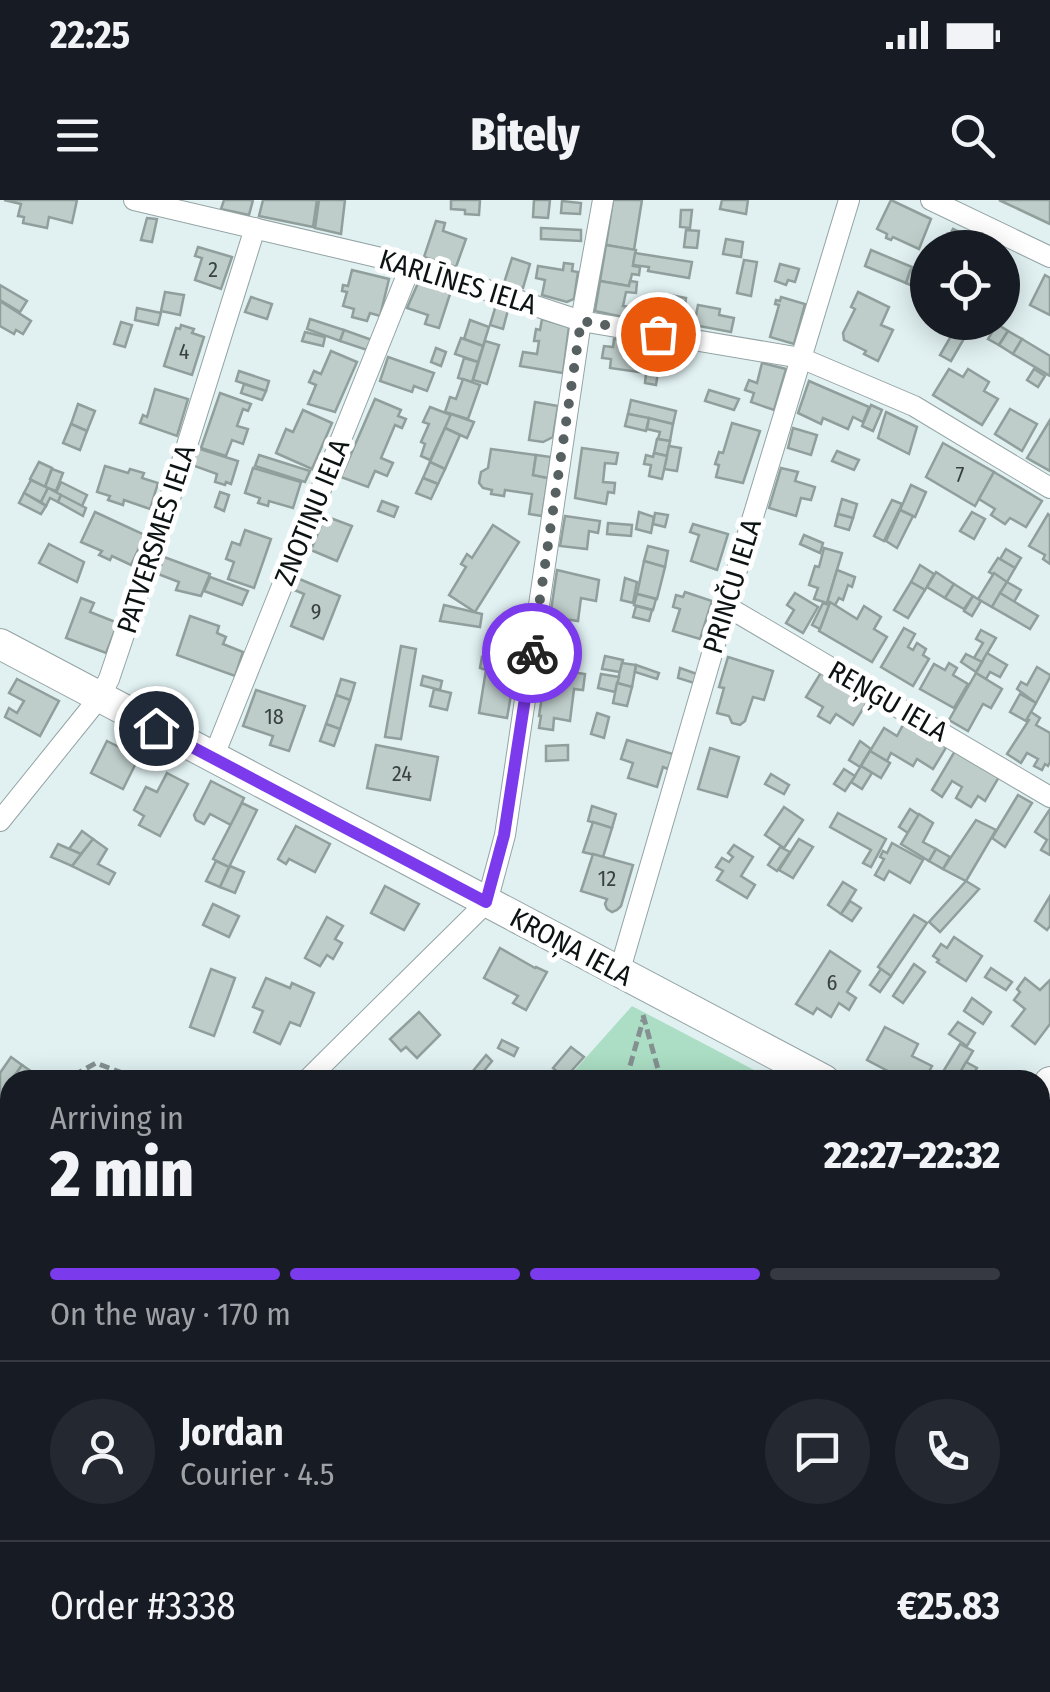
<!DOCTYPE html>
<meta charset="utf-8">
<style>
body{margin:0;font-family:"Fira Sans Condensed",sans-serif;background:#242831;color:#f1f3f6;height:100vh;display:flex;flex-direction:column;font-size:38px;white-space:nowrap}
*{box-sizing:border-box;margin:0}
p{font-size:32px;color:#9ea1a6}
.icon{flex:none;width:55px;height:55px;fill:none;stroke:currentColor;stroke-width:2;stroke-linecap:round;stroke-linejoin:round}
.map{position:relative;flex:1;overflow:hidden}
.panel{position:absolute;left:0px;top:870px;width:1050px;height:622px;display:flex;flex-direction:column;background:#171b24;border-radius:30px 30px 0 0;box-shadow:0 5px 25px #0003}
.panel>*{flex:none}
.tools{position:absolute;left:910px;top:30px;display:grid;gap:20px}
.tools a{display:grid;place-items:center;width:110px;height:110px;border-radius:50%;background:#171b24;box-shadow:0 5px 25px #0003;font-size:50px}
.pin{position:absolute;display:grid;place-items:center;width:85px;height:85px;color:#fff;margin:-42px;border:5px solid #fff;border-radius:50%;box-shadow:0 2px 10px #0007}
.courier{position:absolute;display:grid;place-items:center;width:100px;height:100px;margin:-50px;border:8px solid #7c3aed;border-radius:50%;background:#fff;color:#222;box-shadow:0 2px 12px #0007}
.head em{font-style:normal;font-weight:800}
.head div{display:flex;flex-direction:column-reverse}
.head{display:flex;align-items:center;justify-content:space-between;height:170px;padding:0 50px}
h1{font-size:65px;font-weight:800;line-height:75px}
.bar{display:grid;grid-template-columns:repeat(4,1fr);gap:15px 10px;align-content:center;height:120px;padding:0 50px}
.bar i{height:12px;border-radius:8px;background:#363941}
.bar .current{background:#7c3aed}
.bar p{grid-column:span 4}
.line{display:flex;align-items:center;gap:25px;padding:0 50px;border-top:2px solid #363941}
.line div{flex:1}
.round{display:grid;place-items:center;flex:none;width:105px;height:105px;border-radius:52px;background:#242831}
.status{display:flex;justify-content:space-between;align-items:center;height:70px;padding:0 50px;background:#171b24;direction:ltr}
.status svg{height:28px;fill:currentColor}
header{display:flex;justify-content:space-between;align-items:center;height:130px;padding:0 50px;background:#171b24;font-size:45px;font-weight:800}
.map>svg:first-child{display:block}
</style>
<div class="status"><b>22:25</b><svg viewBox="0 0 49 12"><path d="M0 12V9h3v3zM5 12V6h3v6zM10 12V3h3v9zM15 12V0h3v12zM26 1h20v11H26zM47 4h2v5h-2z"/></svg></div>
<header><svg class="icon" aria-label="menu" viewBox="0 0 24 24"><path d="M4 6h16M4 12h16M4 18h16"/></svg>Bitely<svg class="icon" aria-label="search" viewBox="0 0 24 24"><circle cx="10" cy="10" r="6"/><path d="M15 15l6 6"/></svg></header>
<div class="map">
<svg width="1050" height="1492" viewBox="0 0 1050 1492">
<rect width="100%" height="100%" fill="#e1f1f2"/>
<!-- green -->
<g fill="#abdec4">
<polygon points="632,806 773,880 566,880"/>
<polygon points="1040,1290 1050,1290 1050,1492 737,1492 739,1482 1040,1482"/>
</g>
<!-- building -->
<g fill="#becdca" stroke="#909f9c" stroke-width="2.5">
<polygon points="4,0 77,0 72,23 49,17 47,28 23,23 24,17 18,16 21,4"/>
<polygon points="224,0 253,0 249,15 221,9"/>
<polygon points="263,0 317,0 313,27 259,16"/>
<polygon points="319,0 345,0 341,34 315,28"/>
<polygon points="451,0 480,0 479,15 465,14 465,10 451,9"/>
<polygon points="534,0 550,0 548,18 533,17"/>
<polygon points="613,0 642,0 634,50 606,45"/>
<polygon points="722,0 748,0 746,14 720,9"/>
<polygon points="891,0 931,19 919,49 893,37 891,40 886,38 887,34 877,29"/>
<polygon points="999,0 1050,0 1050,24"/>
<polygon points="562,1 581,3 580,14 561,13"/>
<polygon points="681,10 692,10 690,28 680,27"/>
<polygon points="147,18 157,19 152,42 141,40"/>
<polygon points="436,21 445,23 443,31 466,39 456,67 424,57"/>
<polygon points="541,28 581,30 581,41 541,39"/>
<polygon points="953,29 984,44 982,48 943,48"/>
<polygon points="686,30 699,31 697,48 684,47"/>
<polygon points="726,39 743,42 741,57 723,54"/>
<polygon points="606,45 636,50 633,66 640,67 639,75 632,74 629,86 600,81"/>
<polygon points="198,47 232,57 221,89 195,80 202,58 195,56"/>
<polygon points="871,50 912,67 906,83 865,66"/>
<polygon points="635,53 692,62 689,78 648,71 649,67 633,65"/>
<polygon points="512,58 530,64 523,88 504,83"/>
<polygon points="744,60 757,62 751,96 737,93"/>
<polygon points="564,63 573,64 572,71 578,72 574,99 567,102 542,95 545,80 536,78 538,66 563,70"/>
<polygon points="780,64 799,69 795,82 788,80 786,85 775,81"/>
<polygon points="352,70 389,79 380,116 370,113 367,121 352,117 354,109 343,106 347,92 342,91 343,85 348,86"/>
<polygon points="910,71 928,78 928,93 906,83"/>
<polygon points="1045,75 1050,78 1050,115 1030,105"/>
<polygon points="419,81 451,91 439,128 425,124 428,115 407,108"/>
<polygon points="600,81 629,86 630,81 637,82 636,93 626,92 623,106 638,108 637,120 595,111"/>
<polygon points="0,85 27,101 20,112 0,100"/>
<polygon points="165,92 184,95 180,115 161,111"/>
<polygon points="858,92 889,107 881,125 893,130 878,161 864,154 866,151 844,140 843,133 855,109 851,107"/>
<polygon points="670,95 686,98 683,120 666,117"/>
<polygon points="251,97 272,104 267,119 245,112"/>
<polygon points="781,97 805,104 794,144 770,137 779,105 775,104 776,100 780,101"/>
<polygon points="0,101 31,121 23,134 16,130 14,134 0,126"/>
<polygon points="496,105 508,110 503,129 490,125"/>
<polygon points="698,105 720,109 719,115 734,118 731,132 694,125"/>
<polygon points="137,108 161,113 158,125 135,120"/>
<polygon points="310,119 344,130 340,141 307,129"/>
<polygon points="542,119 569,127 563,173 520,166 523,152 537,154 539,141 534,141 536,129 540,130"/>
<polygon points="470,120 489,127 483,146 464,139"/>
<polygon points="121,122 132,125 125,147 114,144"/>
<polygon points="958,124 969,130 951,161 940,155"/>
<polygon points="997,124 1008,131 999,145 988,139"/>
<polygon points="181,125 194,129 192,133 204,137 192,175 164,166 176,128 180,129"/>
<polygon points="344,130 372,140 367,150 340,141"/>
<polygon points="1008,131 1022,139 1013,154 999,145"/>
<polygon points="305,132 325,137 323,146 302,141"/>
<polygon points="461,138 483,146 478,162 455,154"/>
<polygon points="614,139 662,147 656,185 645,183 646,173 610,168 611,159 602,158 604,146 613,147"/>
<polygon points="1022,139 1050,156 1050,176 1013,154"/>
<polygon points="485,141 499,145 487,184 473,180"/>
<polygon points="436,148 446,152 441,166 431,162"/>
<polygon points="331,151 357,162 335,212 308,204 316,185 309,182 314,171 321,174"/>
<polygon points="388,157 434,173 427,191 414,186 412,192 380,181"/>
<polygon points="464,158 478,162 472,182 458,178"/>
<polygon points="762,163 786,169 774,210 751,202 754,193 745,190 749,180 757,183"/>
<polygon points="949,169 963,177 968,169 989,182 984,191 998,199 982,225 933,195"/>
<polygon points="1034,169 1045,176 1038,187 1027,180"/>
<polygon points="239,171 269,181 266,191 236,181"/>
<polygon points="463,179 480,185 468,219 445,212 450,197 456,199"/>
<polygon points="809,181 869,207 863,222 853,217 848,229 823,218 821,224 798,213"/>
<polygon points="244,184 266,191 262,200 241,193"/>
<polygon points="155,189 188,199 177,236 140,223 143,215 147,217"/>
<polygon points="709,190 739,199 734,210 705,201"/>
<polygon points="220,193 251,204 248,211 243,209 237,226 248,229 243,244 232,240 226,256 201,248"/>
<polygon points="375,199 401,210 398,216 406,219 402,228 395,225 381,258 393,263 387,276 375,271 368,287 341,277"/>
<polygon points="631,200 676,211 673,224 628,214"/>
<polygon points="535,202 558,206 553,237 543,242 529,240"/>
<polygon points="78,204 95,211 87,231 71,224"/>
<polygon points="871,205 882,210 873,231 862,226"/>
<polygon points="430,207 451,215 430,260 421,256 425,244 421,242 429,224 423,222"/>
<polygon points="1010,209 1037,224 1022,251 995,234"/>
<polygon points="303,210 332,223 312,269 276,253 286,229 293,232"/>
<polygon points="886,212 917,227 909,254 878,238"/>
<polygon points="451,214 474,222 467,238 445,228"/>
<polygon points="628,214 649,218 646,231 625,226"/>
<polygon points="649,218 673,224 670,241 658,239 660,232 647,229"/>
<polygon points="1050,220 1050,271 1027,258"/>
<polygon points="732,223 760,231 743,283 716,277 719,265 715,264 719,252 723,253"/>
<polygon points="71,224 87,231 80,250 63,243"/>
<polygon points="445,228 460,235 445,269 430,262"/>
<polygon points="793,228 817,235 811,255 788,248"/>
<polygon points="657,239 670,241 667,256 654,253"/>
<polygon points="943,243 994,272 975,306 926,277"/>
<polygon points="669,246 681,248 677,271 664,269"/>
<polygon points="197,248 238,261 231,284 226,282 225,285 215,282 217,274 192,265"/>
<polygon points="582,248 618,253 616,264 605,263 603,282 615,283 614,293 608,292 606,304 575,298"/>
<polygon points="491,249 536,255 533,275 548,278 542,316 529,314 532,294 505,290 504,296 491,294 492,290 483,288 479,283 481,272 488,268"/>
<polygon points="837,251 859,260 854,270 832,261"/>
<polygon points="654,253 667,256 662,279 649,276 651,265 644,264 646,255 653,257"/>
<polygon points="259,255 310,271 305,282 255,266"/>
<polygon points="536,255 551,257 548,278 533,275"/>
<polygon points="39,262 52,268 45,287 30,279"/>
<polygon points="430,262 445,269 438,284 423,278"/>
<polygon points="105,266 128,273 130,269 144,273 142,278 158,283 150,309 124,300 123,305 108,300 110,296 97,292"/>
<polygon points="253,268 301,282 293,308 269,301 268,306 258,303 260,298 245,293"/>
<polygon points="781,268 798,272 795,281 815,287 811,300 801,298 796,316 769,308"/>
<polygon points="52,269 63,273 56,291 45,287"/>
<polygon points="994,272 1042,301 1026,327 1010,318 1005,324 991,315 995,309 979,299"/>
<polygon points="423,278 438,284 431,299 416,293"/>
<polygon points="31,280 48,288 41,302 24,293"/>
<polygon points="61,282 87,295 82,306 56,293"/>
<polygon points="911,285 926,292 915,317 900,310"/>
<polygon points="48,288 61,295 58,302 50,298 46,306 41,302"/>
<polygon points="220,292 229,295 224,311 215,307"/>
<polygon points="24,293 46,306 41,314 19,303"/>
<polygon points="61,295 86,308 83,316 58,302"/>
<polygon points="842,299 857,304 853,318 838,314"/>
<polygon points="892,300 902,304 884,341 874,336"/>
<polygon points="382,301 398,307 394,317 378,311"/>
<polygon points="900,310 913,316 897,348 886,341"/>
<polygon points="95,312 145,335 131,365 112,356 110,360 99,355 102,351 81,342"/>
<polygon points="639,312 654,317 651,333 636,329"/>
<polygon points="972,312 985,319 974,339 960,331"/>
<polygon points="655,313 668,315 665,327 653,324"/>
<polygon points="838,314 853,318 849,330 835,326"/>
<polygon points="1048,314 1050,316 1050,364 1043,359 1045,355 1029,346"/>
<polygon points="325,316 352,326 337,361 311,350"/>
<polygon points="565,316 600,321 598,333 589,331 587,349 560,346"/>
<polygon points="608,323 632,325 631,336 607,334"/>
<polygon points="693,324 728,334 717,370 691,361 699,335 690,332"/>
<polygon points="493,325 519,342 475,412 449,395 466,367 461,364 467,354 472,358"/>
<polygon points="245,330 271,339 254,388 228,379 234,362 226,359 232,342 240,345"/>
<polygon points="804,335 823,343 820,353 800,344"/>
<polygon points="49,344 84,362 77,382 39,363"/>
<polygon points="648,346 668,351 665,367 644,361"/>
<polygon points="824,348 842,353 827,403 814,399 818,388 809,385 815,366 819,367"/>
<polygon points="1006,349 1021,358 1015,368 1000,359"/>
<polygon points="164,357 210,374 201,396 176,390 179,382 158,374"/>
<polygon points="998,358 1015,368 1007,382 989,372"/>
<polygon points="644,361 665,367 657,399 637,394"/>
<polygon points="920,365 934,374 925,390 911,382"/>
<polygon points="557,370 599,380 596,401 581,398 578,421 550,417"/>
<polygon points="837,370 855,377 852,387 848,385 843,400 839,398 835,405 827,403"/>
<polygon points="936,372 954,384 945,398 927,387"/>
<polygon points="994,373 1007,382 992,407 978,399"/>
<polygon points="210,377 248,391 242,405 204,391"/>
<polygon points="297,378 340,396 323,439 291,426 304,394 292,389"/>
<polygon points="625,378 637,382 633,403 621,400"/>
<polygon points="911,382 925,390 908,418 894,410"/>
<polygon points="1007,382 1021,390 1014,402 1000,393"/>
<polygon points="954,384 973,396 964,409 945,398"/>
<polygon points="685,392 712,401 700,439 673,431 680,409 673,407 676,395 683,397"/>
<polygon points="795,393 818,407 803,433 786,423 794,410 787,405"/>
<polygon points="1000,393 1038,416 1030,429 992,407"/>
<polygon points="637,394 656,399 653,410 634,405"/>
<polygon points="973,396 981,401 972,416 964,411"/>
<polygon points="81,398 94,403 90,412 118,423 106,453 66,438"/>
<polygon points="830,402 857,419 864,406 881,417 874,429 887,437 872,462 819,431"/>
<polygon points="823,403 829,405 820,429 812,425"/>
<polygon points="444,405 482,414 480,427 440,421"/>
<polygon points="636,406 652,410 649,421 633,417"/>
<polygon points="190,416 219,426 217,433 226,437 223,444 243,452 235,476 177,455"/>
<polygon points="496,426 522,431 507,518 479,513 486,470 480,468 482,457 488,459"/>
<polygon points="904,428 915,434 908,447 913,450 917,443 926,449 923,455 929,459 913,486 881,467"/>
<polygon points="981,430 996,438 982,462 974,458 983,443 976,439"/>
<polygon points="401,446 416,449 401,539 385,537"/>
<polygon points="987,453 1007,465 1000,477 990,472 986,479 976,473"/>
<polygon points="966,454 982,462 976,472 961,462"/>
<polygon points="605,456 623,460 620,472 602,469"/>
<polygon points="548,457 561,458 559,470 585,474 583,490 574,489 570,521 554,518 553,530 539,528 541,516 539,516"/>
<polygon points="728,457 773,471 764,500 753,497 745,521 740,525 732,523 729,516 717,513 724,488 719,487"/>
<polygon points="622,463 636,465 632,487 617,483"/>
<polygon points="949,463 957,468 953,475 968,484 954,508 920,489 934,464 945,470"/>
<polygon points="636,465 659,473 657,479 635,472"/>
<polygon points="1037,467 1050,475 1050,477 1036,503 1017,489 1021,482 1027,485"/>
<polygon points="680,468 697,474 694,483 678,478"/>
<polygon points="822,471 869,499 853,525 836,514 830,523 818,516 823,507 806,497"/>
<polygon points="976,473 1002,489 991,508 983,504 968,531 949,520"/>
<polygon points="601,474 619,477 615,492 598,488"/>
<polygon points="423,476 442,481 440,490 421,485"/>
<polygon points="17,479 59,501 40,536 5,517 9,508 17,513 24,501 9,493"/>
<polygon points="341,479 355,483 350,500 336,495"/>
<polygon points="617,483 632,487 627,506 613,503"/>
<polygon points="434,489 451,493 447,510 430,506"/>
<polygon points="256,490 305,506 289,551 270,545 273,536 243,526"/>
<polygon points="1020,494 1036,503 1026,521 1010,512"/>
<polygon points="336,495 350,500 340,529 326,524"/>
<polygon points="1031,512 1040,518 1036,525 1050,533 1050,562 1048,566 1045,564 1042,570 1034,566 1038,559 1027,553 1021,563 1007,554 1029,520 1027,519"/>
<polygon points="597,513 609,517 604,538 591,534"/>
<polygon points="326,524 340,529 334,546 320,541"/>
<polygon points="903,525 917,533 920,529 947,546 933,569 917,559 913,566 891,553 887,561 870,551 884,528 897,536"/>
<polygon points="627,540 673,554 668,569 663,567 657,587 628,578 633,563 621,559"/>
<polygon points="107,541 139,557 123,589 91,573"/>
<polygon points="860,541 871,549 860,567 849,560"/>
<polygon points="376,545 438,557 430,600 367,588"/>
<polygon points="568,545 568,560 546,561 546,546"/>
<polygon points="710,548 739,557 727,597 698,589"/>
<polygon points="870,551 890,563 881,578 861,566"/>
<polygon points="955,551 999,577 985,601 978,596 971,607 956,598 962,587 952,581 942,597 932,590"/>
<polygon points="861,566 872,573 862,589 851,582"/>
<polygon points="844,569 855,576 845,591 834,584"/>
<polygon points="167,573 188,584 160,636 139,625 144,616 134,610 146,587 157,592"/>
<polygon points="771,574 789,585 784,594 765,584"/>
<polygon points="211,581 244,598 231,625 210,614 204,624 196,620 194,615"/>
<polygon points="1018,595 1032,603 1005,647 992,638"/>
<polygon points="242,603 257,610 229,667 213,659"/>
<polygon points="592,606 616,614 612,628 588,621"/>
<polygon points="784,607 803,620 784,648 765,635"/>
<polygon points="910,609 919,615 908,633 899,627"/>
<polygon points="1050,609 1050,655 1041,650 1047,640 1035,632"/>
<polygon points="838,613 886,639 871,667 863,663 871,650 830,627"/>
<polygon points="919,614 933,623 923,642 936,649 929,661 901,644"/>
<polygon points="976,620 996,630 966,681 943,669"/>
<polygon points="593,622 612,628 603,657 583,652"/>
<polygon points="296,626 330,644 315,672 289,659 286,664 278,659"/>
<polygon points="82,631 93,639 81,654 69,649"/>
<polygon points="93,639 107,649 98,664 115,673 109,684 72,666"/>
<polygon points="799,639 813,647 793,678 779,670"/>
<polygon points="892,643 923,660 910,683 889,671 884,680 875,675 884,659 880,657 883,651 887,653"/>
<polygon points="58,644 81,654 72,666 51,657"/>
<polygon points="734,645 753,657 741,676 755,685 747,698 717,680 723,671 716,667 722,658 729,662 733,657 728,653"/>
<polygon points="780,647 790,652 777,671 768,665"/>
<polygon points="936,649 950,657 943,669 929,661"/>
<polygon points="593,654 633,665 621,706 617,710 612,712 607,709 605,704 607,699 581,691"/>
<polygon points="216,661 229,667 220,687 206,681"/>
<polygon points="230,666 244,672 235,693 220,687"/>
<polygon points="966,681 979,689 940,732 929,722"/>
<polygon points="843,682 856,690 841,714 828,705"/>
<polygon points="385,686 419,704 404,730 371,713"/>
<polygon points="1050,696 1050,726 1047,730 1035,721"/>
<polygon points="850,701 861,708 852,721 841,714"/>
<polygon points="213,704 239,716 229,737 203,725"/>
<polygon points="914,715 927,723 891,776 878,767"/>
<polygon points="327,717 343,726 335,739 342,743 333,759 327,755 320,766 305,758"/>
<polygon points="954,737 982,756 966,781 937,762 939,760 933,756 941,744 947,748"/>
<polygon points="500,748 535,768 536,767 547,772 526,810 513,803 518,796 484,778"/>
<polygon points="830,751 860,771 847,792 856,798 849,810 839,803 831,817 817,808 813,814 796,804"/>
<polygon points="914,764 925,772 903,803 893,796"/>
<polygon points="991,768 1012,782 1006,790 985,777"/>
<polygon points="211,769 235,778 214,836 190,827"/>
<polygon points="881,769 891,776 880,792 870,785"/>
<polygon points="266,778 290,788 292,783 314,793 300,826 290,822 280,844 254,832 263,811 253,807"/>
<polygon points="1025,778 1040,790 1050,780 1050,824 1035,844 1012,826 1025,809 1014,800 1020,792 1017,789"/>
<polygon points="972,798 991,812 983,824 964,811"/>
<polygon points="419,812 440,835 417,858 406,847 401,851 390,839"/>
<polygon points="958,822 975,833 967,846 949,834"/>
<polygon points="885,827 918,844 912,856 932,866 925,879 915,873 912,880 905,880 867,860"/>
<polygon points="502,840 518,848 514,856 498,848"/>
<polygon points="960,844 973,851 956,880 951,880 941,875"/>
<polygon points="571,847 584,857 565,878 553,868"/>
<polygon points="486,855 492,861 479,877 473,871"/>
<polygon points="11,857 22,865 0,896 0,873"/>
<polygon points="966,862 977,868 970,880 956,880"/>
<polygon points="22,865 35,874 30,880 12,880"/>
<polygon points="6,887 10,890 10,923 5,929 0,925 0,896"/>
<polygon points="1040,1018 1050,1024 1050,1107 1040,1101"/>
<polygon points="0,1104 10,1112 10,1122 0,1134"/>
<polygon points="10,1175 10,1207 0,1218 0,1187"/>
<polygon points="141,1482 213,1482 218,1487 214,1492 152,1492"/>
<polygon points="303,1482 325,1482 331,1488 327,1492 314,1492"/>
</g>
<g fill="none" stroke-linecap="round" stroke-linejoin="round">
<defs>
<g id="street">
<polyline points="134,0 411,65 581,121 801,158 914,206 1050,288"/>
<polyline points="931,0 1050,57"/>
<polyline points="726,406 1050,597"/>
<polyline points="213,558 411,65"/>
<polyline points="0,621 99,498 109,479 179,271 255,28"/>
<polyline points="619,773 726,406 849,0"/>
<polyline points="307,880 487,702 505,635 581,121 603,0"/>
<polyline points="0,966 10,975"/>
<polyline points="0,1002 10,991"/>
<polyline points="0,1463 10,1472"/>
<polyline points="23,1482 34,1492"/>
</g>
<g id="secondary">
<polyline points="0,444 824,880"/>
<polyline points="1040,895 1050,882"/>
<polyline points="1040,980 1050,984"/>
<polyline points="1040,1248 1050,1248"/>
<polyline points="520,1492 528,1482"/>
</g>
</defs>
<!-- street casing -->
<use href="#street" stroke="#94a3a4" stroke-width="22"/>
<!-- secondary casing -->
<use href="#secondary" stroke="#94a3a4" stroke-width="32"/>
<!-- path -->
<g stroke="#859191" stroke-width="5" stroke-dasharray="10 5" stroke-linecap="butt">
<polyline points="643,815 661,880"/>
<polyline points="58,873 76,874 96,863 141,880"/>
<polyline points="626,880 643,820"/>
<polyline points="1040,941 1050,929"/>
<polyline points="1040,944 1050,950"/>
<polyline points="1040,1283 1050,1283"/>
<polyline points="977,1482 989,1492"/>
<polyline points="474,1492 483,1482"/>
<polyline points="563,1492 571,1482"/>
</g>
<!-- street -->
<use href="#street" stroke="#fff" stroke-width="20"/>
<!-- secondary -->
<use href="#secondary" stroke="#fff" stroke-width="30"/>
</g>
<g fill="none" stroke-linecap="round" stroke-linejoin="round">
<!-- done -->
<polyline stroke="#576161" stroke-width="10" stroke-dasharray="0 18" points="532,453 581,121 658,134"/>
<!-- route -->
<polyline stroke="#7c3aed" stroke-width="12" points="156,528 486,702 504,635 532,453"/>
</g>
<g text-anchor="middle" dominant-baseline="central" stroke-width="10" stroke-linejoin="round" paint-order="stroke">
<!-- number labels -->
<g font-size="22" fill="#394241">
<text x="213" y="69">2</text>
<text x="184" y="151">4</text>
<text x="960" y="274">7</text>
<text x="316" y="411">9</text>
<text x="274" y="516">18</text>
<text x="402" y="573">24</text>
<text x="607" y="678">12</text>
<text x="832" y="782">6</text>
</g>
<!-- street labels -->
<g font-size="28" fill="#0d1313" stroke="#fff">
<text transform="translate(458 82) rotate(17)">KARLĪNES IELA</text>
<text transform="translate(312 312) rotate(-68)">ZNOTIŅU IELA</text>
<text transform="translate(156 339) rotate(-72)">PATVERSMES IELA</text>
<text transform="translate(732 386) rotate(-73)">PRINČU IELA</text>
<text transform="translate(888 501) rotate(30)">REŅĢU IELA</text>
<text transform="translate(571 747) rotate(28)">KROŅA IELA</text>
</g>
</g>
</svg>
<div class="tools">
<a><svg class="icon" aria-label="locate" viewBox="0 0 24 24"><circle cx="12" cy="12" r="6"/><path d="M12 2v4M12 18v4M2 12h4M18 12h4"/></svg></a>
</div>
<div class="pin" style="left:658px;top:134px;background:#ea580c"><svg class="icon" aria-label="bag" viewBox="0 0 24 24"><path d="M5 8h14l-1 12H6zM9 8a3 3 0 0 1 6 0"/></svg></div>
<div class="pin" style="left:156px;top:528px;background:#1f2937"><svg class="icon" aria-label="home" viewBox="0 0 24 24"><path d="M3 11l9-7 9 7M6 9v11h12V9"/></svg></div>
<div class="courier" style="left:532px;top:453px"><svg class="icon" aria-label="bike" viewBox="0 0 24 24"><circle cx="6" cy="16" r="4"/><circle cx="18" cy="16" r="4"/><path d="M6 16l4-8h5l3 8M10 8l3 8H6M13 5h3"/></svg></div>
<section class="panel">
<div class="head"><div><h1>2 min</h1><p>Arriving in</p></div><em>22:27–22:32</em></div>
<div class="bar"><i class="current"></i><i class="current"></i><i class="current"></i><i></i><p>On the way · 170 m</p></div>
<div class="line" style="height:180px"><a class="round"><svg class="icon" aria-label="person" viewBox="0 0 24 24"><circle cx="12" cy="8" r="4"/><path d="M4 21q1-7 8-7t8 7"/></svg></a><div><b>Jordan</b><p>Courier · 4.5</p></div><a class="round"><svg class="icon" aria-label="chat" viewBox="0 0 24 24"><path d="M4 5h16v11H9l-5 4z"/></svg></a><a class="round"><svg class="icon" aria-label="phone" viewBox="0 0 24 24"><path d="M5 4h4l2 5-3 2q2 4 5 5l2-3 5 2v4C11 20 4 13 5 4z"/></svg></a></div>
<div class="line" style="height:130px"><div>Order #3338</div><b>€25.83</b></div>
</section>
</div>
